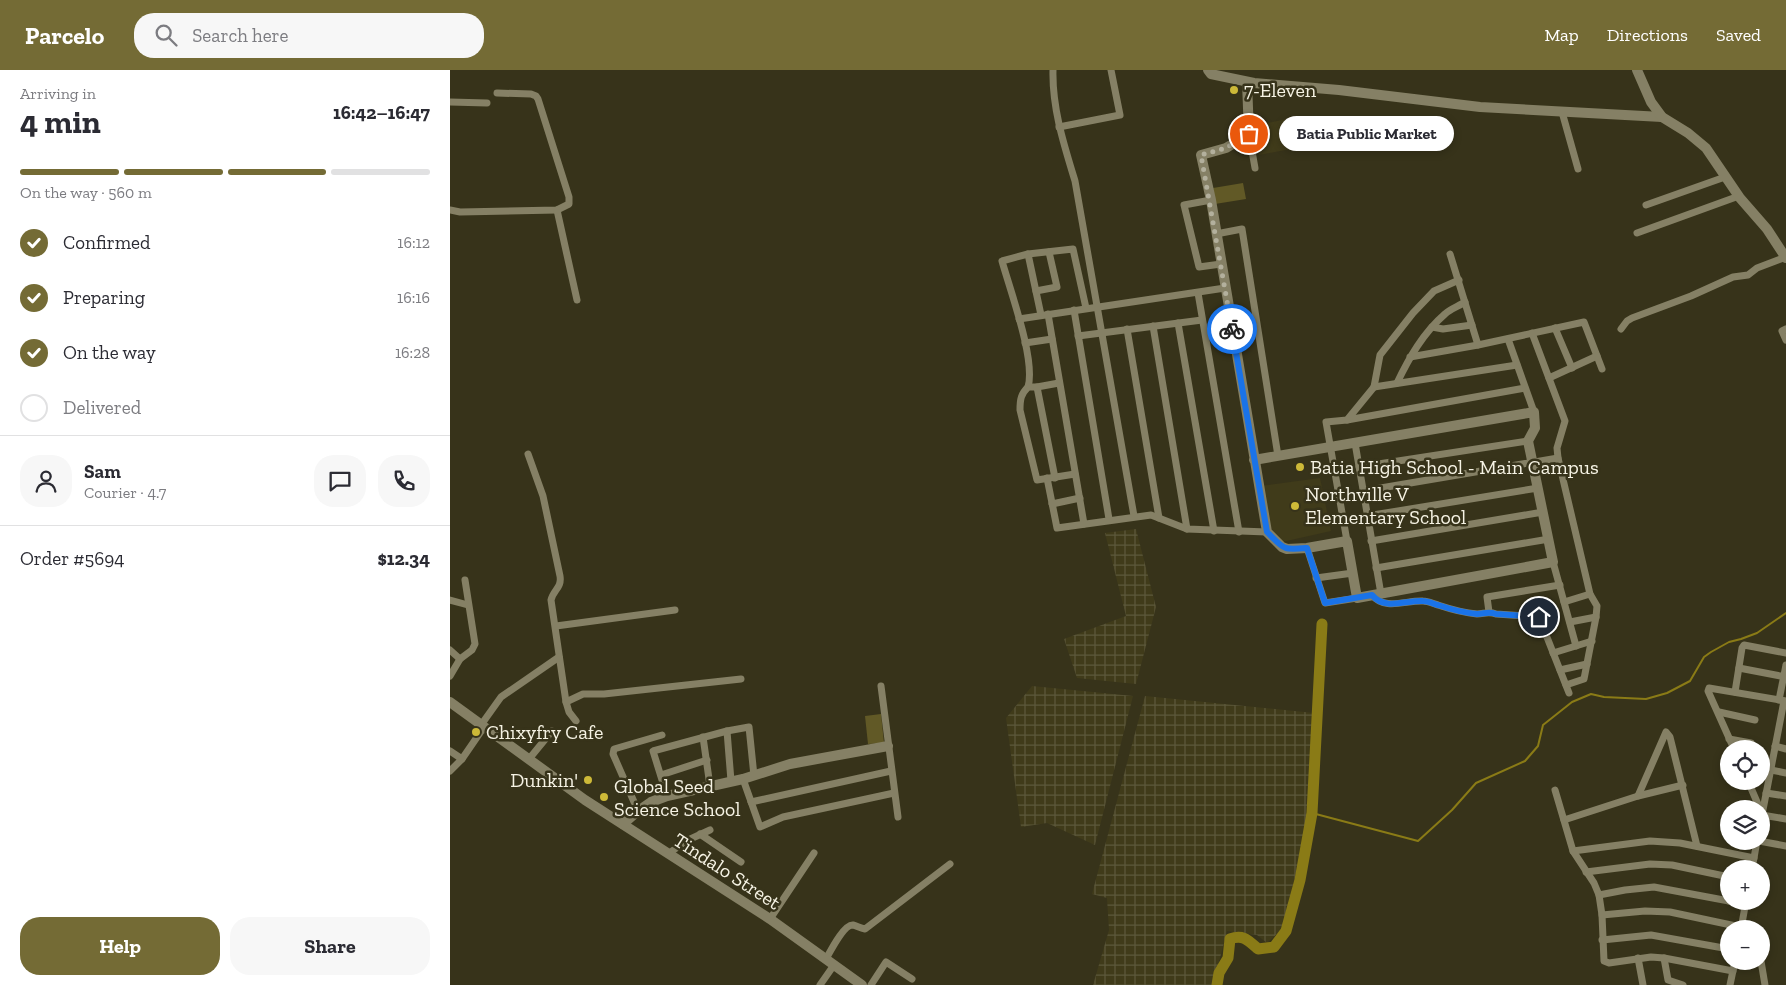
<!DOCTYPE html>
<meta charset="utf-8">
<style>
body{margin:0;font-family:"Zilla Slab",serif;background:#f7f7f7;color:#2b2b33;height:100vh;display:flex;flex-direction:column;font-size:19px;white-space:nowrap}
*{box-sizing:border-box;margin:0}
p{font-size:16px;color:#7c7c81}
.icon{flex:none;width:28px;height:28px;fill:none;stroke:currentColor;stroke-width:2;stroke-linecap:round;stroke-linejoin:round}
.map{position:relative;flex:1;overflow:hidden}
.drawer{display:flex;flex-direction:column;background:#fff;width:450px}
.drawer>*{flex:none}
.tools{position:absolute;left:1270px;top:670px;display:grid;gap:10px}
.tools a{display:grid;place-items:center;width:50px;height:50px;border-radius:50%;background:#fff;box-shadow:0 2px 8px #0003;font-size:25px}
.pin{position:absolute;display:grid;place-items:center;width:42px;height:42px;color:#fff;margin:-21px;border:2px solid #fff;border-radius:50%;box-shadow:0 1px 5px #0007}
.courier{position:absolute;display:grid;place-items:center;width:50px;height:50px;margin:-25px;border:4px solid #1a73e8;border-radius:50%;background:#fff;color:#222;box-shadow:0 1px 6px #0007}
.bubble{position:absolute;height:35px;border-radius:18px;background:#fff;box-shadow:0 2px 8px #0003;font-size:16px;font-weight:700;line-height:35px;text-align:center}
.summary em{font-style:normal;font-weight:700}
.summary div{display:flex;flex-direction:column-reverse}
.summary{display:flex;align-items:center;justify-content:space-between;height:85px;padding:0 20px}
h1{font-size:32px;font-weight:700;line-height:38px}
.bar{display:grid;grid-template-columns:repeat(4,1fr);gap:8px 5px;align-content:center;height:60px;padding:0 20px}
.bar i{height:6px;border-radius:4px;background:#e1e1e2}
.bar .on{background:#746b35}
.bar p{grid-column:span 4}
.line{display:flex;align-items:center;gap:12px;padding:0 20px;border-top:1px solid #e1e1e2}
.line div{flex:1}
.round{display:grid;place-items:center;flex:none;width:52px;height:52px;border-radius:20px;background:#f7f7f7}
ol{padding:0 20px;list-style:none}
li{display:flex;align-items:center;gap:15px;height:55px}
li p{margin-inline-start:auto}
li .icon{padding:5px;border-radius:50%;background:#746b35;color:#fff;stroke-width:4}
li:last-child{color:#7c7c81}
li i{width:28px;height:28px;border:2px solid #e1e1e2;border-radius:50%}
.primary-button{display:flex;gap:10px;margin-top:auto;padding:10px 20px}
.primary-button a{flex:1;height:58px;border-radius:20px;background:#746b35;color:#fff;font-size:20px;font-weight:700;line-height:58px;text-align:center}
.primary-button a+a{background:#f7f7f7;color:#2b2b33}
header{display:flex;align-items:center;gap:30px;box-sizing:border-box;height:70px;padding:0 25px;background:#746b35;color:#fff}
header strong{font-size:24px}
nav{display:flex;gap:28px;margin-inline-start:auto;font-size:18px}
.search{width:350px;height:45px;background:#f7f7f7;display:flex;align-items:center;gap:12px;box-sizing:border-box;padding:0 18px;border-radius:20px;color:#7c7c81;font-size:19px}
main{display:flex;flex:1;min-height:0}
.map>svg:first-child{display:block}
</style>
<header>
<strong>Parcelo</strong>
<div class="search"><svg class="icon" aria-label="search" viewBox="0 0 24 24"><circle cx="10" cy="10" r="6"/><path d="M15 15l6 6"/></svg>Search here</div>
<nav><a>Map</a><a>Directions</a><a>Saved</a></nav>
</header>
<main>
<section class="drawer">
<div class="summary"><div><h1>4 min</h1><p>Arriving in</p></div><em>16:42–16:47</em></div>
<div class="bar"><i class="on"></i><i class="on"></i><i class="on"></i><i></i><p>On the way · 560 m</p></div>
<ol>
<li><svg class="icon" aria-label="check" viewBox="0 0 24 24"><path d="M5 12l5 5 9-10"/></svg>Confirmed<p>16:12</p></li>
<li><svg class="icon" aria-label="check" viewBox="0 0 24 24"><path d="M5 12l5 5 9-10"/></svg>Preparing<p>16:16</p></li>
<li><svg class="icon" aria-label="check" viewBox="0 0 24 24"><path d="M5 12l5 5 9-10"/></svg>On the way<p>16:28</p></li>
<li><i></i>Delivered</li>
</ol>
<div class="line" style="height:90px"><a class="round"><svg class="icon" aria-label="person" viewBox="0 0 24 24"><circle cx="12" cy="8" r="4"/><path d="M4 21q1-7 8-7t8 7"/></svg></a><div><b>Sam</b><p>Courier · 4.7</p></div><a class="round"><svg class="icon" aria-label="chat" viewBox="0 0 24 24"><path d="M4 5h16v11H9l-5 4z"/></svg></a><a class="round"><svg class="icon" aria-label="phone" viewBox="0 0 24 24"><path d="M5 4h4l2 5-3 2q2 4 5 5l2-3 5 2v4C11 20 4 13 5 4z"/></svg></a></div>
<div class="line" style="height:65px"><div>Order #5694</div><b>$12.34</b></div>
<div class="primary-button"><a>Help</a><a>Share</a></div>
</section>
<div class="map">
<svg width="1336" height="915" viewBox="0 0 1336 915">
<defs>
<pattern id="industrial-grid" width="8" height="8" patternUnits="userSpaceOnUse" patternTransform="scale(1.25)"><rect width="8" height="8" fill="#403b1a"/><path d="M0 4h8M4 0v8" fill="none" stroke="#5c583b"/></pattern>
</defs>
<rect width="100%" height="100%" fill="#37331a"/>
<!-- built -->
<g fill="#403b1a">
<polygon points="851,46 856,76 809,85 803,56"/>
<polygon points="870,408 881,461 832,472 819,456 811,416"/>
</g>
<!-- industrial -->
<g fill="url(#industrial-grid)">
<polygon points="686,459 706,537 686,614 627,608 614,569 676,546 655,463"/>
<polygon points="582,616 683,626 645,775 597,753 571,757 556,648"/>
<polygon points="695,626 864,643 860,747 832,859 817,873 807,865 777,861 763,915 643,915 659,860 657,828 642,824"/>
</g>
<!-- garden -->
<g fill="#615926">
<polygon points="793,113 796,129 765,134 763,118"/>
<polygon points="431,644 434,673 418,674 415,646"/>
</g>
<g fill="none" stroke-linecap="round" stroke-linejoin="round">
<!-- stream -->
<polyline stroke="#8a7b16" stroke-width="2" points="862,743 968,771 1002,740 1026,713 1075,691 1088,676 1093,655 1122,632 1141,624 1154,627 1196,629 1217,623 1240,611 1254,587 1261,582 1279,572 1291,569 1307,563 1336,543"/>
<!-- river -->
<path stroke="#8a7b16" stroke-width="11" d="M767,915L769,903L778,888L780,869C793,864 798,870 808,879L824,877L836,861L850,810L862,743L872,554"/>
<!-- street -->
<g stroke="#858065" stroke-width="7">
<path d="M603,0C602,38 614,75 625,111L684,446"/>
<polyline points="0,32 37,33"/>
<polyline points="1112,42 1128,99"/>
<polyline points="609,57 670,45 661,0"/>
<polyline points="799,64 805,98"/>
<polyline points="761,130 734,135 749,197 771,194"/>
<polyline points="1196,135 1275,107"/>
<polyline points="0,140 10,142 107,140 119,134 119,127 88,29 86,26 81,24 47,23"/>
<polyline points="107,140 127,230"/>
<polyline points="1187,163 1289,126"/>
<polyline points="766,164 792,159 828,386"/>
<polyline points="578,184 591,245"/>
<polyline points="1000,184 1028,275"/>
<polyline points="586,221 607,217 599,182"/>
<polyline points="748,223 789,462"/>
<polyline points="624,240 659,449"/>
<polyline points="598,244 634,454"/>
<polyline points="569,249 775,218"/>
<polyline points="728,253 764,461"/>
<polyline points="703,256 737,459"/>
<polyline points="982,257 993,259 1022,255"/>
<polyline points="1105,258 1122,298"/>
<polyline points="677,259 709,448"/>
<polyline points="1171,259 1177,251 1182,248 1241,226 1283,207 1298,205 1307,198 1336,187"/>
<polyline points="1336,259 1332,261 1336,270"/>
<polyline points="1082,263 1115,351 1107,378 1108,388 1140,524 1147,536 1146,547 1134,609 1116,615"/>
<polyline points="628,266 752,250"/>
<polyline points="1058,269 1084,342"/>
<polyline points="575,273 602,269"/>
<polyline points="960,287 1028,275 1134,252 1152,299"/>
<polyline points="1099,308 1147,286"/>
<path d="M609,313L587,317H578C571,324 570,329 570,340L587,410L625,404"/>
<path d="M947,313C959,288 973,263 995,244C1000,239 1009,236 1015,232"/>
<path d="M578,317C586,290 560,220 552,191L578,184L623,179L636,238"/>
<polyline points="587,317 605,408"/>
<polyline points="924,317 1067,295"/>
<polyline points="897,350 1075,318"/>
<polyline points="905,373 931,524"/>
<path d="M78,384L93,426L110,506C112,518 103,520 101,530L116,632L119,642L126,651"/>
<polyline points="909,397 1078,371"/>
<polyline points="597,408 607,458 701,445 737,459 817,462"/>
<polyline points="913,421 1108,388"/>
<polyline points="602,434 630,428"/>
<polyline points="917,446 1088,418"/>
<polyline points="897,471 876,352 897,350 924,317 930,285 963,243 984,221 1009,210"/>
<polyline points="921,471 1093,442"/>
<polyline points="857,478 875,533 907,528"/>
<polyline points="1103,492 1126,576"/>
<polyline points="926,498 1099,469"/>
<polyline points="866,508 903,503"/>
<path d="M922,525C935,541 956,530 973,531C978,531 984,534 988,535C1000,539 1015,543 1027,544C1034,544 1038,541 1046,544L1089,547L1119,623"/>
<polyline points="0,530 18,535"/>
<polyline points="1114,532 1140,524"/>
<polyline points="1039,542 1037,527 1110,515"/>
<polyline points="1120,552 1146,547"/>
<polyline points="106,556 225,540"/>
<polyline points="0,580 10,589"/>
<polyline points="1103,583 1142,571"/>
<polyline points="1289,598 1336,607"/>
<polyline points="1110,600 1137,594"/>
<polyline points="0,606 10,589 22,580 25,574 15,510"/>
<polyline points="431,616 448,747"/>
<polyline points="1285,622 1292,578 1294,575 1336,583"/>
<polyline points="1329,630 1336,595"/>
<polyline points="116,632 133,624 154,624 291,609"/>
<polyline points="1269,642 1305,650"/>
<polyline points="31,655 51,627 109,587"/>
<polyline points="277,661 281,711"/>
<polyline points="253,667 260,716"/>
<polyline points="1279,669 1301,673"/>
<polyline points="1325,676 1336,679"/>
<polyline points="1284,679 1258,621 1259,618 1336,631"/>
<polyline points="0,681 12,689"/>
<polyline points="79,689 102,661"/>
<polyline points="1321,700 1336,703"/>
<polyline points="0,701 12,689 34,657"/>
<polyline points="211,705 257,690"/>
<polyline points="293,709 310,757 333,747 444,723"/>
<polyline points="1298,711 1310,739"/>
<polyline points="1105,720 1123,781 1144,813 1149,825 1152,845 1154,891 1159,893 1201,887 1214,888 1283,901"/>
<polyline points="1316,723 1336,726"/>
<polyline points="217,726 203,681 277,661 299,657 304,706"/>
<polyline points="1188,726 1233,715"/>
<polyline points="301,732 441,701"/>
<polyline points="188,741 163,684 164,679 212,665"/>
<polyline points="1311,742 1312,745 1336,749"/>
<polyline points="1114,750 1188,726 1216,662 1220,667 1247,776"/>
<polyline points="1311,750 1334,631"/>
<polyline points="250,764 291,792"/>
<polyline points="1309,771 1336,776"/>
<polyline points="1123,781 1200,771 1230,773 1304,788"/>
<polyline points="218,784 236,771 260,760"/>
<polyline points="1302,799 1307,771"/>
<polyline points="1136,802 1200,794 1222,795 1279,807"/>
<polyline points="1149,825 1175,820 1204,817 1279,831"/>
<polyline points="1279,831 1295,835"/>
<polyline points="1152,845 1195,841 1220,842 1300,859"/>
<polyline points="320,849 364,783"/>
<polyline points="1291,859 1296,831"/>
<polyline points="1152,870 1201,865 1279,879"/>
<polyline points="1188,888 1193,915"/>
<polyline points="1214,888 1218,910 1233,915"/>
<path d="M376,889C380,882 394,854 403,855C407,856 410,858 415,859L500,794"/>
<polyline points="1311,891 1315,915"/>
<polyline points="370,915 384,895"/>
<polyline points="421,915 436,892 462,909"/>
<polyline points="1280,915 1285,891"/>
</g>
<!-- secondary -->
<g stroke="#858065" stroke-width="10">
<polyline points="758,0 761,4 804,13 889,20 1030,37 1212,47"/>
<polyline points="1187,0 1201,32 1212,47 1238,63 1256,78 1290,128 1317,159 1336,188"/>
<polyline points="797,12 799,64 776,78 751,85 761,130 817,462 832,477 837,479 857,478 897,471 907,528 1103,492 1078,371 1085,358 1084,342 804,390"/>
<polyline points="0,632 135,730 320,849 412,915"/>
<polyline points="173,754 188,741 201,732 217,726 293,709 340,694 438,676"/>
</g>
</g>
<g fill="none" stroke-linecap="round" stroke-linejoin="round">
<!-- done -->
<polyline stroke="#b3b09d" stroke-width="5" stroke-dasharray="0 9" points="782,259 751,85 776,78 799,64"/>
<!-- route -->
<path stroke="#1a73e8" stroke-width="6" d="M782,259L817,462C835,480 832,480 857,478L875,533L922,525C935,541 956,530 973,531C978,531 984,534 988,535C1000,539 1015,543 1027,544C1034,544 1038,541 1046,544L1089,547"/>
</g>
<!-- markers -->
<g fill="#cdb938" stroke="#37331a" stroke-width="2">
<circle cx="784" cy="20" r="5"/>
<circle cx="850" cy="397" r="5"/>
<circle cx="845" cy="436" r="5"/>
<circle cx="26" cy="662" r="5"/>
<circle cx="138" cy="710" r="5"/>
<circle cx="154" cy="727" r="5"/>
</g>
<g text-anchor="middle" dominant-baseline="central" stroke-width="5" stroke-linejoin="round" paint-order="stroke">
<!-- poi labels -->
<g font-size="20" fill="#f6f3e4" stroke="#37331a" text-anchor="start">
<text x="794" y="20">7-Eleven</text>
<text x="860" y="397">Batia High School - Main Campus</text>
<text x="855" y="424">Northville V<tspan x="855" dy="23">Elementary School</tspan></text>
<text x="36" y="662">Chixyfry Cafe</text>
<text x="128" y="710" text-anchor="end">Dunkin'</text>
<text x="164" y="716">Global Seed<tspan x="164" dy="23">Science School</tspan></text>
</g>
<!-- street labels -->
<g font-size="20" fill="#f6f3e4" stroke="#37331a">
<text transform="translate(277 801) rotate(33)">Tindalo Street</text>
</g>
</g>
</svg>
<div class="tools">
<a><svg class="icon" aria-label="locate" viewBox="0 0 24 24"><circle cx="12" cy="12" r="6"/><path d="M12 2v4M12 18v4M2 12h4M18 12h4"/></svg></a>
<a><svg class="icon" aria-label="layers" viewBox="0 0 24 24"><path d="M12 4l9 5-9 5-9-5zM3 14l9 5 9-5"/></svg></a>
<a>+</a>
<a>−</a>
</div>
<div class="pin" style="left:799px;top:64px;background:#ea580c"><svg class="icon" aria-label="bag" viewBox="0 0 24 24"><path d="M5 8h14l-1 12H6zM9 8a3 3 0 0 1 6 0"/></svg></div>
<div class="pin" style="left:1089px;top:547px;background:#1f2937"><svg class="icon" aria-label="home" viewBox="0 0 24 24"><path d="M3 11l9-7 9 7M6 9v11h12V9"/></svg></div>
<div class="courier" style="left:782px;top:259px"><svg class="icon" aria-label="bike" viewBox="0 0 24 24"><circle cx="6" cy="16" r="4"/><circle cx="18" cy="16" r="4"/><path d="M6 16l4-8h5l3 8M10 8l3 8H6M13 5h3"/></svg></div>
<div class="bubble" style="left:829px;top:46px;width:175px">Batia Public Market</div>
</div>
</main>
